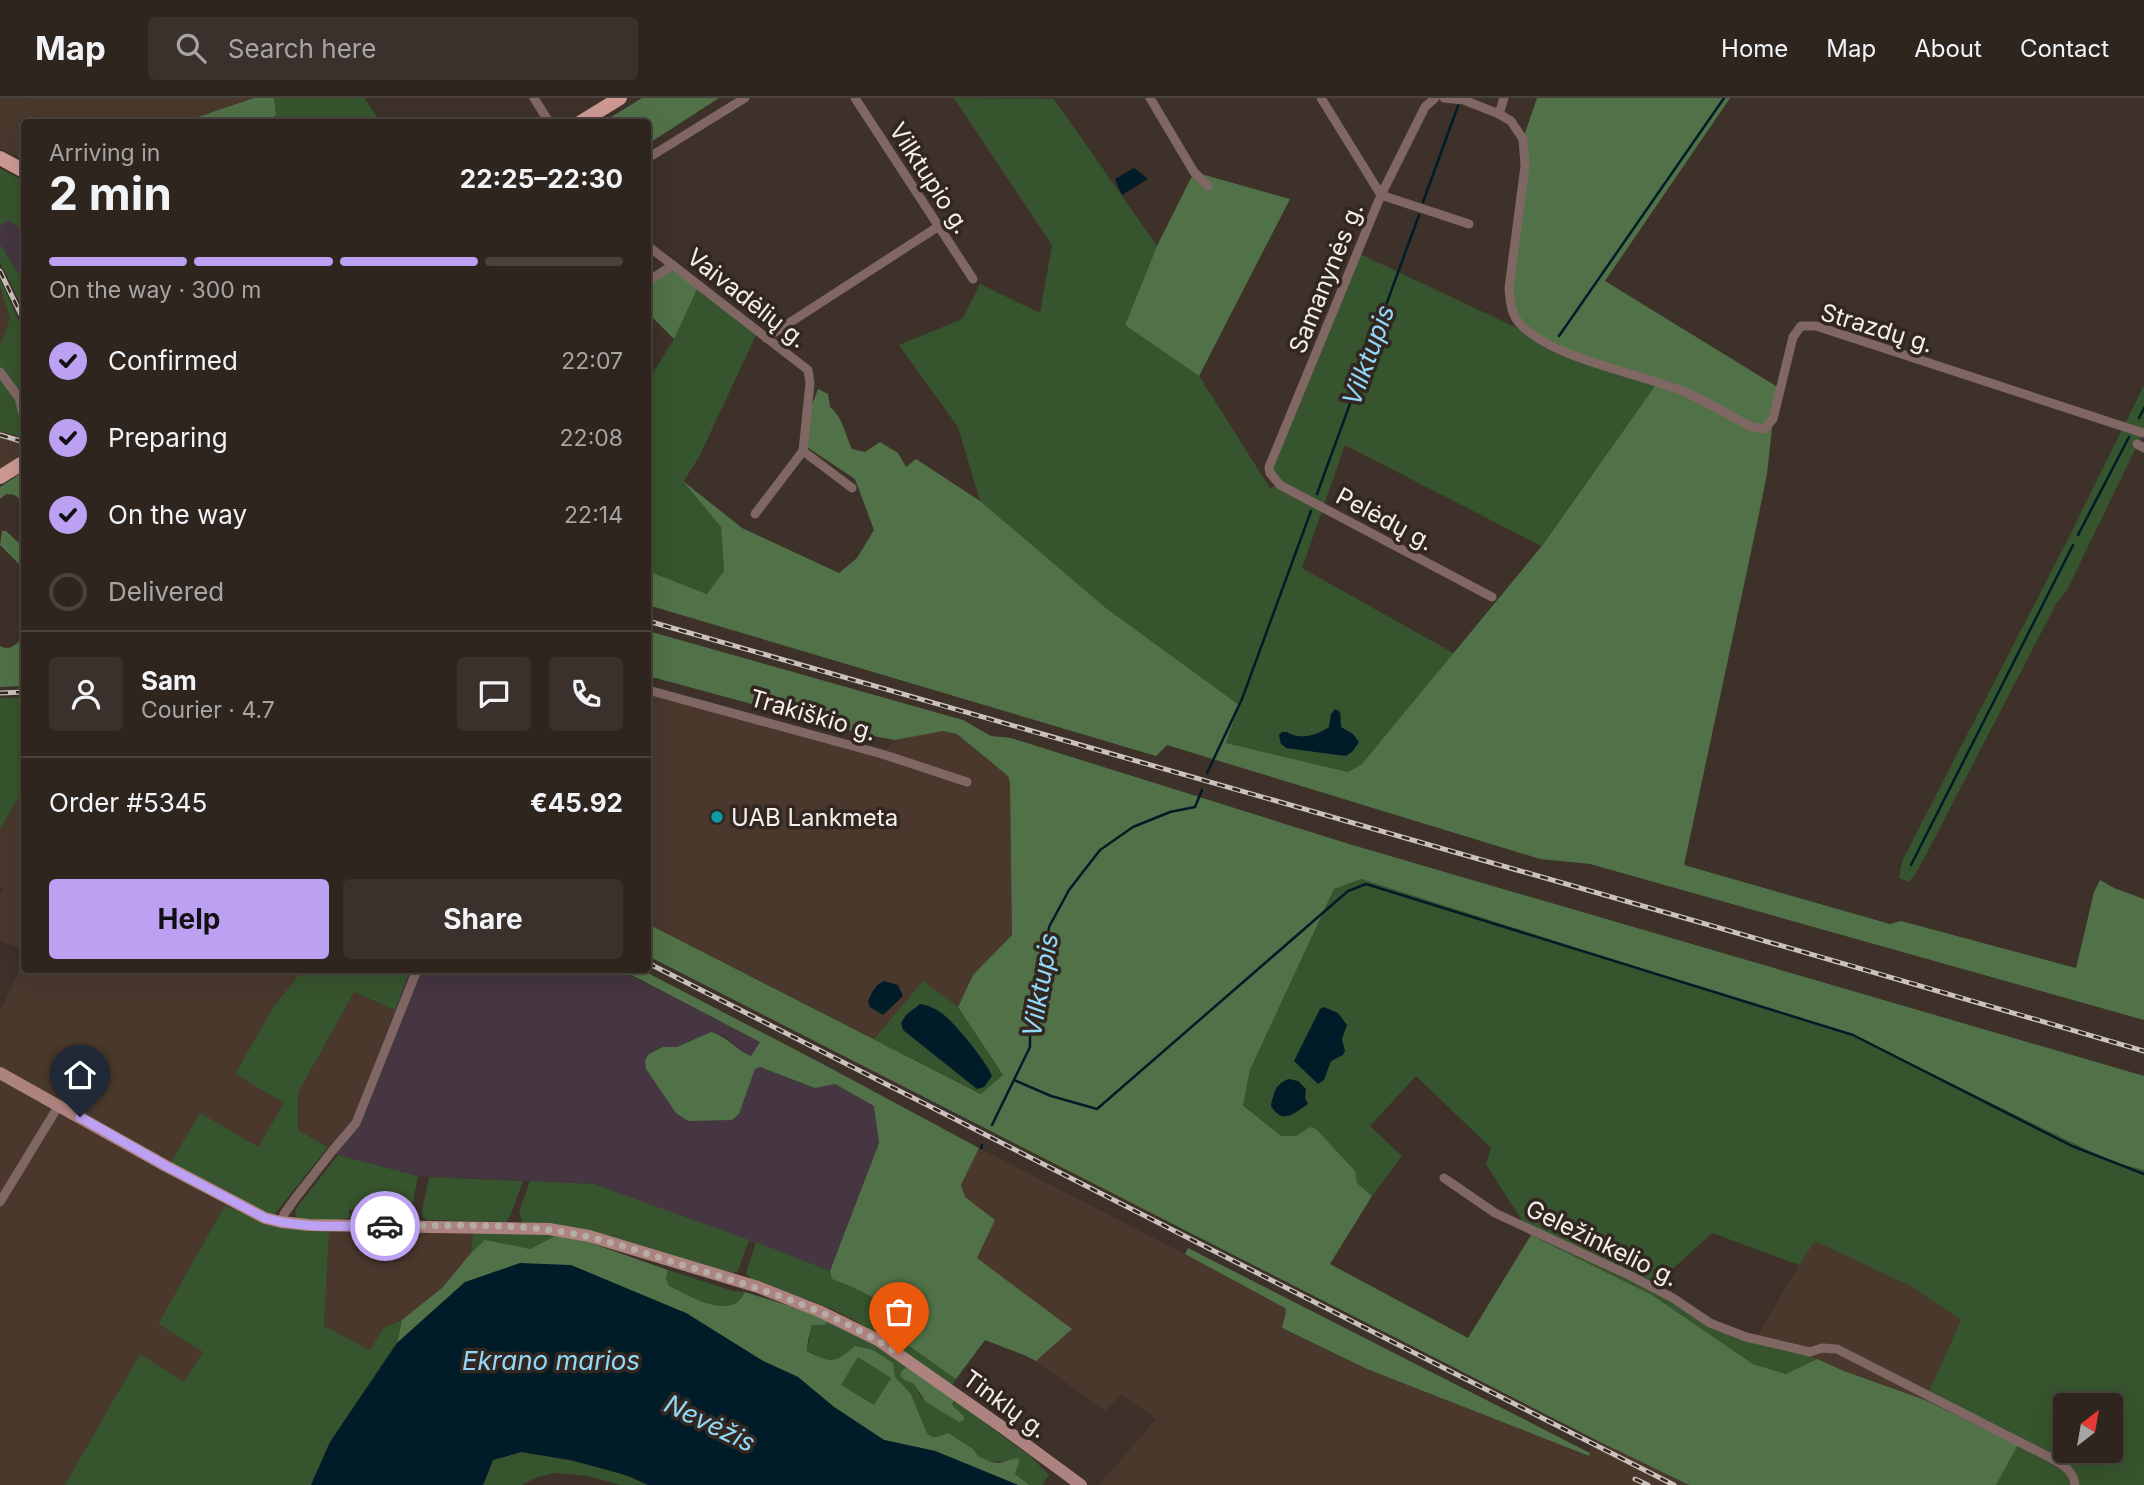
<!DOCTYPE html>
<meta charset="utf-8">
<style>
body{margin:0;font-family:Inter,sans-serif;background:#3a312c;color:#f1f3f6;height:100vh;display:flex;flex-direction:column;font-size:26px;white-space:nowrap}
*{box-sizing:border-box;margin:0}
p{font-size:23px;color:#a7a5a4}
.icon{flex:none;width:38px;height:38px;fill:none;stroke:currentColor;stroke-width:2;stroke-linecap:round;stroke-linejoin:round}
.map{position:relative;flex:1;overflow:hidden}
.sheet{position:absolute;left:21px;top:21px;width:630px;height:854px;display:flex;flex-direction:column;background:#2e251f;border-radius:7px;box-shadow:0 7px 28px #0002,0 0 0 2px #49423d}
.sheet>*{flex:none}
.needle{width:46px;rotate:31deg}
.buttons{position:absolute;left:2053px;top:1295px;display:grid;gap:14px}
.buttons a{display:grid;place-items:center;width:70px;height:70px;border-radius:7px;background:#2e251f;box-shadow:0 7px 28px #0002,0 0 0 2px #49423d;font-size:35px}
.pin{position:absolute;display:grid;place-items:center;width:60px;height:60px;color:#fff;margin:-72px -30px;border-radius:50% 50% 50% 0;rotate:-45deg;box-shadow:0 0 7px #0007}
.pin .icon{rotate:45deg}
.courier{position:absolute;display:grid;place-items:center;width:70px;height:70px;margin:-35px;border:5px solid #bca0f2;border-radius:50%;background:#fff;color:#222;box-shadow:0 2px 9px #0007}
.summary em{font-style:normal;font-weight:700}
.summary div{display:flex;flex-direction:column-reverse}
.summary{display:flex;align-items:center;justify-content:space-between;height:119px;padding:0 28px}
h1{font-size:46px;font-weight:700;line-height:52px}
.bar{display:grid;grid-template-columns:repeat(4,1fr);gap:10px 7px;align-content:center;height:84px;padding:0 28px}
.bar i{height:9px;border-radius:5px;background:#49423d}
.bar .on{background:#bca0f2}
.bar p{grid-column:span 4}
.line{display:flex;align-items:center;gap:18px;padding:0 28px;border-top:2px solid #49423d}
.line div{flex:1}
.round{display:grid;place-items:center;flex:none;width:74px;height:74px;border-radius:7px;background:#3a312c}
ol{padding:0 28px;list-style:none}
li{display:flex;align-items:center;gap:21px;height:77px}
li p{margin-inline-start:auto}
li .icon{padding:7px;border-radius:50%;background:#bca0f2;color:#111;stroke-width:4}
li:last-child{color:#a7a5a4}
li i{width:38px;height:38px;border:4px solid #49423d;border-radius:50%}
.cta{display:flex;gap:14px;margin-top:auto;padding:14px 28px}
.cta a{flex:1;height:80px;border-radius:7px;background:#bca0f2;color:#111;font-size:28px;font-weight:700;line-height:80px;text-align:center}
.cta a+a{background:#3a312c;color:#f1f3f6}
header{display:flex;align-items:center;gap:42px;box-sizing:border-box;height:98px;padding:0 35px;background:#2e251f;border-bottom:2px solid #49423d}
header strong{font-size:33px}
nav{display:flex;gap:38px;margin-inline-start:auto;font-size:24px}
.search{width:490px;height:63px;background:#3a312c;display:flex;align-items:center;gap:18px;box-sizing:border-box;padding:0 24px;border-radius:7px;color:#a7a5a4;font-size:26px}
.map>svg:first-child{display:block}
</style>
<header>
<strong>Map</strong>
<div class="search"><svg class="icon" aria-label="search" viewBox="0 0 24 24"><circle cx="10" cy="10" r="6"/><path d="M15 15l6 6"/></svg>Search here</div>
<nav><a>Home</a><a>Map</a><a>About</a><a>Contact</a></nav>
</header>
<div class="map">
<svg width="2144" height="1387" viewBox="0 0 2144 1387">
<rect width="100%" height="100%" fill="#3d3129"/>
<!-- commercial -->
<g fill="#453642">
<polygon points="8,122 24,133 24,189 19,176 0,146 0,128"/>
<polygon points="410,872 620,872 760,944 752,958 746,957 725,938 711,934 677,949 663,949 739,1016 755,971 760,969 815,990 835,986 874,1008 879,1045 830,1173 594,1086 418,1078 338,1057 328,1049 352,1021 357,1012"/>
</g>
<!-- built -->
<g fill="#4a382d">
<polygon points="0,0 254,0 183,24 24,24 24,62 0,51"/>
<polygon points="0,189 10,220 0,248"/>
<polygon points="0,333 20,339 19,345 22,345 20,355 13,365 0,373"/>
<polygon points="648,592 882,656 895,642 943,633 957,636 1008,678 1010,683 1012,837 973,877 958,909 923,884 874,941 648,826"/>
<polygon points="24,623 24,853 0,842 0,796 3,791 0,790 0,731 21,696"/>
<polygon points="24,862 24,872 302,872 272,911 235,976 284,1005 258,1049 171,1064 0,972 0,914"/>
<polygon points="354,894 395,912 357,1012 352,1021 328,1049 298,1032 298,995"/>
<polygon points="0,982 225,1107 158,1226 203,1254 185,1285 140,1257 65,1387 0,1387"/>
<polygon points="979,1050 1185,1156 1285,1210 1286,1214 1282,1231 1367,1271 1588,1358 1596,1342 1689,1387 1099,1387 1156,1321 1122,1296 1105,1313 1036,1263 1071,1231 977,1160 995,1122 965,1099 961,1087"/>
<polygon points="329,1133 473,1133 470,1156 443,1189 402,1222 383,1230 370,1252 324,1228"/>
<polygon points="1814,1142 1912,1189 1961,1222 1925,1302 1844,1273 1805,1257 1753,1245"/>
</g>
<!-- green -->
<g fill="#36542d" fill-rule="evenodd">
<polygon points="274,0 364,0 381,24 270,24 276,16"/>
<path d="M954,0L1054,1L1157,148L1125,227L1199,278L1270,390L1279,387L1270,375L1358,155L1536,239L1657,285L1541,448L1345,347L1302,470L1455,556L1362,666L1348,674L1226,645L1239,607L1106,510L980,403L958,329L899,247L962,221L980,186L1040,215L1052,147ZM1331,616H1341L1340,625L1346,658L1286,650L1289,635C1302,642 1317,637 1329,629Z"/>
<polygon points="0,70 24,83 24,133 8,122 0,128"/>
<polygon points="0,146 19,176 24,189 24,213 0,164"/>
<polygon points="0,180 24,234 24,340 0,333 0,248 10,220 0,189"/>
<polygon points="699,187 758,233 699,359 684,383 721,429 724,473 708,496 648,473 648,283 674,241"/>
<polygon points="2144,287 2144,333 2067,492 2056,506 1918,772 1909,784 1899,780 1902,763 2067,443"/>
<polygon points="24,599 21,696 0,731 0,600"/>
<path d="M1361,781L1856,939L2111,1063L2144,1072V1387H1996L2018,1347L1925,1302L1961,1222L1912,1189L1815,1143L1799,1167L1712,1135L1653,1189L1695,1216L1817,1261L1786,1276L1753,1266L1652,1197L1531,1137L1486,1066L1491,1050L1416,978L1370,1028L1402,1058L1372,1098L1357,1085L1310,1029L1296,1038H1281L1243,1006L1250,972L1334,791ZM1298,983L1306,991L1305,1000L1308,1006L1290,1018H1282L1272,1011L1271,1007L1276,989ZM2065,1307H2110V1353H2065Z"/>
<polygon points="302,872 410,872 395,912 354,894 298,995 298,1032 328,1049 274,1117 255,1111 171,1064 200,1015 258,1049 284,1005 235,976 272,911"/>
<path d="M923,883L958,909L1003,977L982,996L874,941ZM928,907L943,916L989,971L992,979L977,991Z"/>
<path d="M338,1057L418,1078L412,1110L407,1120C395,1126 385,1119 373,1119L377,1116V1113L349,1112V1116L354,1119L337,1122L298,1121L295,1114L298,1108Z"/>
<polygon points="429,1079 523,1083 511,1116 506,1124 428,1122 423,1119 422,1114"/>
<polygon points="530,1083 594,1086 749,1142 738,1173 733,1175 522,1124 519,1114"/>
<polygon points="225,1107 271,1128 329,1133 324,1228 370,1252 383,1230 402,1222 397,1245 330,1344 311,1387 65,1387 140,1256 184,1284 203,1254 158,1226"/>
<polygon points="473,1133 557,1137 530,1151 485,1143 471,1156"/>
<path d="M756,1144L830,1173L833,1181C845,1186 873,1196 880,1206C885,1212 883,1222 882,1229L956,1281L952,1288C908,1257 865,1223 815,1204C797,1197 756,1190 746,1175Z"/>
<path d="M668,1172L733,1193L745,1194C742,1199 739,1204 734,1206C714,1214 687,1196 669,1188L666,1180Z"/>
<path d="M827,1222L876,1247L909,1269L906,1283L913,1285L921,1299L964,1318L952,1307L954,1302L1030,1358L1049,1377L1042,1387H1029L1015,1376L1020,1362L991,1364L931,1339L927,1335L911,1296L895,1279L855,1248C834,1266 830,1265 807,1252L812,1227Z"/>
<polygon points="858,1259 891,1280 874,1308 841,1287"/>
<path d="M521,1354C564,1361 608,1368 648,1387H621L587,1378L555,1375L538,1379L522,1387H483L493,1362Z"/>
</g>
<!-- forest -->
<g fill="#517248" fill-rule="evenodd">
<polygon points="254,0 274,0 276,16 270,24 183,24"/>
<polygon points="642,0 719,0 648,46 648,24 603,24"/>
<path d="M1537,0H1730L1605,183L1781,291L1773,321L1767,376L1754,440L1684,767L1890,826L1901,823L2076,870L2094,794L2100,782L2114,790L2144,801V922L1590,766L1540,761L1167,647L1156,658L648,507V473L707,496L724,473L721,429L683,383L742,430L839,475L857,460L874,432L855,381L807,349L810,312L818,291L828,296L830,309C843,319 845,337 852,351L865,354L880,344L898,355L906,369L916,361L980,403L1106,510L1239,607L1226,645L1348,674L1362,666L1541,449L1657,285L1536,239L1510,208L1525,68L1523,41Z"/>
<polygon points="1194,74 1290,101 1199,278 1125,227 1157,148"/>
<polygon points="673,167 699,187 674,241 648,215 648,183"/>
<path d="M21,375L24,383V410C21,400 16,396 6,396L0,401V389Z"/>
<polygon points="2,433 6,433 19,445 24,445 24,471 0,447"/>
<polygon points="648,533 963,622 991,638 1011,640 1349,746 2144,978 2144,1072 2112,1064 1856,939 1361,781 1334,791 1250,972 1243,1007 1281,1038 1296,1038 1310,1029 1316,1031 1355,1073 1357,1085 1372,1098 1330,1166 1468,1240 1531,1137 1652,1197 1753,1266 1786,1276 1817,1261 1844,1273 1925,1302 2018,1347 1996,1387 1689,1387 1596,1342 648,858 648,826 981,996 1003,977 958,909 973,877 1012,837 1010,684 1008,678 957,636 943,633 895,642 867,637 648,578"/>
<path d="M24,538V588L0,589V548C11,554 17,545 24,538Z"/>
<path d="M625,872H642L819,964L979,1050L961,1087L965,1099L995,1122L977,1160L1072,1231L1036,1263L1024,1257L985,1242L956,1281L882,1229C883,1222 885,1212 880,1206C872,1196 845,1186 832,1181L830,1173L879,1045L874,1008L835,986L815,990L760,969L755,971L739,1016L732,1022L688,1023L676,1015L646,971L645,962L649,956L663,949H677L711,934C730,940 737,953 751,958L760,944L624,873Z"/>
<path d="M557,1137L588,1144L668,1172L666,1180L669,1188C687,1196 714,1214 734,1206C739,1204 742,1199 745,1194L809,1214L827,1222L825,1227H812L808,1242L807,1253C831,1265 834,1266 855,1248L873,1252L893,1265L895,1279L911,1296L927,1335C934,1342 939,1339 948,1335L973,1351L978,1358L991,1364L999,1365L1017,1360L1020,1362L1015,1376L1029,1387H1018L935,1353L884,1342L834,1309L798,1279L763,1263L686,1215L465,1184L397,1245L402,1222L443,1189L470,1156L485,1142L530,1151ZM858,1259L891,1280L874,1307L841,1287Z"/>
<polygon points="1188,1150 1590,1355 1589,1358 1367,1271 1282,1230 1286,1214 1285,1210 1185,1156"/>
<polygon points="909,1269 954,1302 952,1307 964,1318 964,1322 959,1324 926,1304 913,1285 906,1283 900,1278 902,1272"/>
</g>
<!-- water -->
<g fill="#001c28">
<polygon points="1134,70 1148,81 1122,97 1115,81"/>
<path d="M1335,611L1340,614L1341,629L1353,636L1359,644L1353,653L1346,658L1286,650L1281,646L1279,637L1282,634C1294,634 1282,633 1293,637C1305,641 1319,636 1329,629L1331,616Z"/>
<path d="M884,883L898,887L903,898L883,917L870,909L868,903C872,894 875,887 884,883Z"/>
<path d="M920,906C927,907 934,910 940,914C954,923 986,963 992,978L984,989L977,991L903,932L901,925L906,917Z"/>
<polygon points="1324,909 1338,915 1347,927 1342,941 1345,953 1343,957 1331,963 1324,982 1318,986 1294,963 1320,911"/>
<path d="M1289,981L1298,983L1306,991L1305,1000L1308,1006C1294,1015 1282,1028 1271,1007C1274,995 1276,985 1289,981Z"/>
<polygon points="520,1165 571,1167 686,1215 763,1263 798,1279 834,1309 884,1342 935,1353 1018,1387 648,1387 629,1378 571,1362 521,1354 493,1362 483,1387 311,1387 330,1344 397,1245 465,1184"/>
</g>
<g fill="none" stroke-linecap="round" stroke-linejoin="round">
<!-- stream -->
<g stroke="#001c28" stroke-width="2.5">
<polyline points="1423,104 1458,8"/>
<polyline points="1559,238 1724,0"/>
<polyline points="2139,320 2144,310"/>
<polyline points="1317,396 1419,117"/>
<polyline points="2078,437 2129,339"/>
<polyline points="1207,675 1242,601 1311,413"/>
<polyline points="1911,767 2073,447"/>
<polyline points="1014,982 1051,998 1097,1011 1348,793 1366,786 1853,937 2072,1048 2144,1076"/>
<polyline points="992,1027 1030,949 1030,930 1045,860 1049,829 1069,792 1100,752 1133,729 1170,714 1195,709 1202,692"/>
<polyline points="981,1050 982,1047"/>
</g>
<!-- minor -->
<g stroke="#816764" stroke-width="9">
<polyline points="534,0 549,24"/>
<polyline points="855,0 973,181"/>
<polyline points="1150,0 1194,74 1208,88"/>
<polyline points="1321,0 1381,97 1469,126"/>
<polyline points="1435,0 1425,9 1381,97 1269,369 1270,375 1280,387 1492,499"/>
<polyline points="1444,0 1464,2 1499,16 1504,0"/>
<path d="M1499,16L1511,23L1523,41L1525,68L1509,190C1510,203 1511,216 1520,226C1553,261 1639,275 1685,294C1708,304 1730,318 1752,329L1764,331L1773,321L1793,239L1801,228H1816L2143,335"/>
<polyline points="648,60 745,0"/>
<polyline points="648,148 808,272 810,285 803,353 852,390"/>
<polyline points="648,183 673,167"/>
<polyline points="766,240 939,128"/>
<polyline points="0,274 19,300 24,320"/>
<polyline points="2137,346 2144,350"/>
<polyline points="755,416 803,353"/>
<polyline points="648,592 882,656 967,684"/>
<path d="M1444,1080L1495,1115L1631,1178L1673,1200L1710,1225L1746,1239L1810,1254L1822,1250L1837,1251L2051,1360C2062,1366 2074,1373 2075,1387"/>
<polyline points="0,1104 59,1007"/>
<polyline points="281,1124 284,1116 297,1098 333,1052 356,1025 417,872"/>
</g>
<!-- secondary -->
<polyline stroke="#ad837f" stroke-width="12" points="0,975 166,1068 265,1120 281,1124 309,1127 549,1131 589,1138 758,1189 819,1213 878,1242 1002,1329 1081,1387"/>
<!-- primary -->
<g stroke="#ce9993" stroke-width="14">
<polyline points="581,24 620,0"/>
<polyline points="0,60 24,73"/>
<polyline points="0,379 24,364"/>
</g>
<defs>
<g id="rail">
<polyline points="0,173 24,223"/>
<polyline points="0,337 24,344"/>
<path d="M648,523C1146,667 1646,807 2144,953"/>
<polyline points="0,595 24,594"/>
<polyline points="648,865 1674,1387"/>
<polyline points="1635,1381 1648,1387"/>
</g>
</defs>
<!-- rail casing -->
<use href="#rail" stroke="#cbc2bd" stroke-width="5"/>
<!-- rail -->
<use href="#rail" stroke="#322720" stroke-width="2.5" stroke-dasharray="8" stroke-linecap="butt"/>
</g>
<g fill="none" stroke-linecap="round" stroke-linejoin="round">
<!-- done -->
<path stroke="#b5aca6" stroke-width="7" stroke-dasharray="0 12.6" d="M385,1128C438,1128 497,1125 550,1132C592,1137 633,1151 673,1164C752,1188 830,1210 899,1256"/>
<!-- route -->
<path stroke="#bca0f2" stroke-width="9" d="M80,1019L166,1068L265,1120C303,1131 345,1128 385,1128"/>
</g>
<!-- markers -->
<circle fill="#0f9aa8" stroke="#322720" stroke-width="2.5" cx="717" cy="719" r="7"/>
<g text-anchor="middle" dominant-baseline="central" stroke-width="7" stroke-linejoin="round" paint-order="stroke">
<!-- street labels -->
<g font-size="24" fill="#f6eeea" stroke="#322720">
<text transform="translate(930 80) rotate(57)">Vilktupio g.</text>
<text transform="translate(1326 180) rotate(-68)">Samanynės g.</text>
<text transform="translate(747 200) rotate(38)">Vaivadėlių g.</text>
<text transform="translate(1877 230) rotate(17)">Strazdų g.</text>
<text transform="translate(1385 421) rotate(28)">Pelėdų g.</text>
<text transform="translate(813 617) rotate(16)">Trakiškio g.</text>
<text transform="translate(1602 1145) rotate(26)">Geležinkelio g.</text>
<text transform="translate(1005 1306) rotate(36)">Tinklų g.</text>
</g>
<!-- poi labels -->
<g font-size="24" fill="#f6eeea" stroke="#322720" text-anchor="start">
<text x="731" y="719">UAB Lankmeta</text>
</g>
<!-- water labels -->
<g font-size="26" font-style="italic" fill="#91d8f9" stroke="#322720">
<text transform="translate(1368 257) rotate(-70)">Vilktupis</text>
<text transform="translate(1040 887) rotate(-80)">Vilktupis</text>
<text x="551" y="1262">Ekrano marios</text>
<text transform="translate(710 1325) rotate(26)">Nevėžis</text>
</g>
</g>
</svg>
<div class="buttons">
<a><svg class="needle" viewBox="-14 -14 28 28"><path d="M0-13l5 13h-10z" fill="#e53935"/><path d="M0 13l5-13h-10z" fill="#a7a5a4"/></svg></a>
</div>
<div class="pin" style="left:899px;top:1256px;background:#ea580c"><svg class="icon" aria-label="bag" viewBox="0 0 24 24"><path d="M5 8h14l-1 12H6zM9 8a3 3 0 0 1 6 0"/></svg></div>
<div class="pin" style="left:80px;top:1019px;background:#1f2937"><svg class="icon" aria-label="home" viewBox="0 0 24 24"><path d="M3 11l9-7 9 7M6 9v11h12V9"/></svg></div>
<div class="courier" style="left:385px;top:1128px"><svg class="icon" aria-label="car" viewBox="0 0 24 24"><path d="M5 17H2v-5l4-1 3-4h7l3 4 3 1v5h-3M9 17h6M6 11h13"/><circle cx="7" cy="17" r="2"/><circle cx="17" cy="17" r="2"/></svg></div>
<section class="sheet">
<div class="summary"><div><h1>2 min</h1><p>Arriving in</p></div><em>22:25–22:30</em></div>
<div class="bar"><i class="on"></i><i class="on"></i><i class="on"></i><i></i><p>On the way · 300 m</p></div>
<ol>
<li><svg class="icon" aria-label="check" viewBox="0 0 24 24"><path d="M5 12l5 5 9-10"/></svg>Confirmed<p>22:07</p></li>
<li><svg class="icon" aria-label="check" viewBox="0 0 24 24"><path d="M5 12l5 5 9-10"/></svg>Preparing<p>22:08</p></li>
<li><svg class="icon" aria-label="check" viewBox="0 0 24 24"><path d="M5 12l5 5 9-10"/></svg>On the way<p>22:14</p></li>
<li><i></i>Delivered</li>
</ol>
<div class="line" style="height:126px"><a class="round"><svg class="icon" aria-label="person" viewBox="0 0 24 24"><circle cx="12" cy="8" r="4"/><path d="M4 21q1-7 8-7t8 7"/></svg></a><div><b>Sam</b><p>Courier · 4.7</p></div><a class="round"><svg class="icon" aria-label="chat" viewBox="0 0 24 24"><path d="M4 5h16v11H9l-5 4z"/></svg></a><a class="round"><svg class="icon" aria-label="phone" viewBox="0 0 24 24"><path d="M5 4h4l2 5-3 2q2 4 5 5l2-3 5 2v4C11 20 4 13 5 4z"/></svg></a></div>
<div class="line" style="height:91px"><div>Order #5345</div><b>€45.92</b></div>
<div class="cta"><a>Help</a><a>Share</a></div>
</section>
</div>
